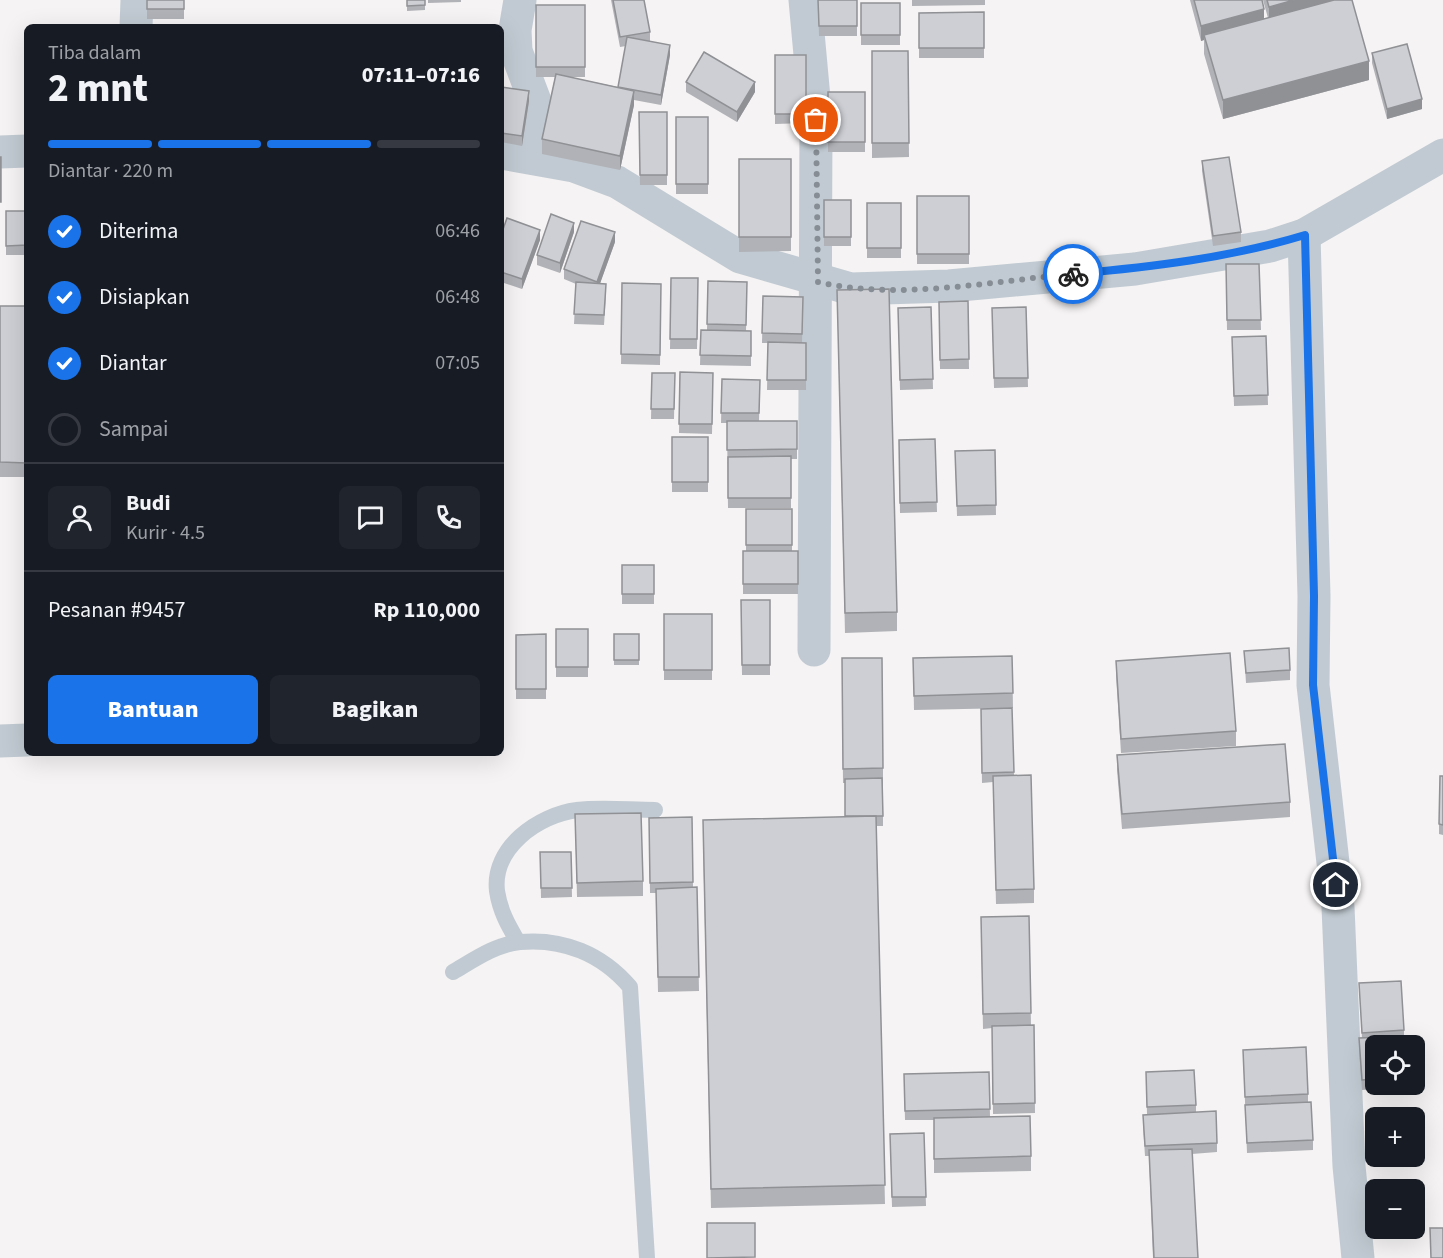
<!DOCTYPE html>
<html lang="id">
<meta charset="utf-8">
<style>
body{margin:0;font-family:"Source Sans 3",sans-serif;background:#20242c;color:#f1f3f6;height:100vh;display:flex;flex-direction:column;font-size:22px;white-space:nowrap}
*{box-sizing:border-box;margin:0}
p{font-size:20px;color:#9ea1a6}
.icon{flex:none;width:33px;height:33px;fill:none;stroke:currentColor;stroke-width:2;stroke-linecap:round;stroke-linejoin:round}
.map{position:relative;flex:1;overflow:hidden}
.panel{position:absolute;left:24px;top:24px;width:480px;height:732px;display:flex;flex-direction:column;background:#171b24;border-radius:9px;box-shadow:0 6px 24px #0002}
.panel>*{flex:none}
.controls{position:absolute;left:1365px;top:1035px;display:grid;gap:12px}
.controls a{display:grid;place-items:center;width:60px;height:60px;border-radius:9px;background:#171b24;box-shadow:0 6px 24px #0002;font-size:30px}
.pin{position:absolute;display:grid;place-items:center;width:51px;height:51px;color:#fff;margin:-26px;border:3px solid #fff;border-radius:50%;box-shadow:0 2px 6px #0007}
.courier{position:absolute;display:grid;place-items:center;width:60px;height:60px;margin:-30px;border:4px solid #1a73e8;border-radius:50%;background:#fff;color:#222;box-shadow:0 2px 8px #0007}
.overview em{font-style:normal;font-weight:800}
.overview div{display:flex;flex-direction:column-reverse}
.overview{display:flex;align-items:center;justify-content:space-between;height:102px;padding:0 24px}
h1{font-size:39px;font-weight:800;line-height:45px}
.bar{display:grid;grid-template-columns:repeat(4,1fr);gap:9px 6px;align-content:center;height:72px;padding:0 24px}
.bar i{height:8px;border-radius:4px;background:#363941}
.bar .selected{background:#1a73e8}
.bar p{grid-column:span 4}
.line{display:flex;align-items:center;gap:15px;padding:0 24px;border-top:2px solid #363941}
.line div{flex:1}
.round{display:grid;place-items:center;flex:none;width:63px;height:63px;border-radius:9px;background:#20242c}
ol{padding:0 24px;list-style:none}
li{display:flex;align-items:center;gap:18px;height:66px}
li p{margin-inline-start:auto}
li .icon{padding:6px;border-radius:50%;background:#1a73e8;color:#fff;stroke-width:4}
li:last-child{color:#9ea1a6}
li i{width:33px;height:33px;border:3px solid #363941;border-radius:50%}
.primary-button{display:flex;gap:12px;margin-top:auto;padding:12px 24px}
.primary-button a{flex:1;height:69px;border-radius:9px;background:#1a73e8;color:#fff;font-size:24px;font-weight:800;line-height:69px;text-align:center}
.primary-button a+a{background:#20242c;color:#f1f3f6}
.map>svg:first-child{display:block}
</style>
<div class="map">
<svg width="1443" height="1258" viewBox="0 0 1443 1258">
<rect width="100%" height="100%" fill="#f5f3f3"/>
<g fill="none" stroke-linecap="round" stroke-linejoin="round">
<!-- lane -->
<g stroke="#c1cad2" stroke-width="16">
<path d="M518,942C508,925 500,911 497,891C492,848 538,815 577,810C602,807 630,810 655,810"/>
<path d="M453,972C472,961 496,944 520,942C563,938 602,954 630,987L647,1258"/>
</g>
<!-- street -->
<g stroke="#c1cad2" stroke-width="33">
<polyline points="520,0 515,30 516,51 535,101 538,159"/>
<polyline points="805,0 816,120 814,650"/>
<polyline points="136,27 137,0"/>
<polyline points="0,152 27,151"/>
<polyline points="501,153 574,166 617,182 740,257 851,289 949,286 1135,269 1270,246 1304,235 1443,155"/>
<polyline points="1304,235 1314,596 1313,685 1338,907 1349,1166 1358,1258"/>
<polyline points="0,741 27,740"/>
</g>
</g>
<!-- wall -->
<g fill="#b0b2b7">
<rect x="147" y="0" width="37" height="19"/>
<polygon points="407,0 425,0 425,10 407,11"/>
<polygon points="428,0 461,0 461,2 428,3"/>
<polygon points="611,0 644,0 650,32 650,41 670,55 661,105 634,100 634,105 620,170 542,154 542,139 555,77 536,77 536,5 585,5 585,77 569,77 618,87 626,46 620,47"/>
<polygon points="818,0 857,0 857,36 819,36"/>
<polygon points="912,0 985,0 985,5 912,6"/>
<polygon points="1190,0 1262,0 1264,19 1268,18 1263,0 1352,0 1369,80 1223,119 1204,54 1204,40 1201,41"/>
<rect x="861" y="3" width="39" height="42"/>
<polygon points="984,12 984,58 919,58 919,13"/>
<polygon points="872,51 908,51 909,157 872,158"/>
<polygon points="1372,53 1422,109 1387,119 1372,63"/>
<polygon points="775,55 806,55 806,123 775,124"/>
<polygon points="686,82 755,92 737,122 686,92"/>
<polygon points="501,87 529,101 522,146 501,142"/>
<rect x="828" y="92" width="37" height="60"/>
<polygon points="639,112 667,112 667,185 640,185"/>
<rect x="676" y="117" width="32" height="77"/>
<polygon points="739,159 791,159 791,251 739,252"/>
<polygon points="1202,161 1241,232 1241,242 1213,246 1202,171"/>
<rect x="917" y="196" width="52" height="68"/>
<rect x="824" y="200" width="27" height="46"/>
<rect x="867" y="203" width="34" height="55"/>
<rect x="6" y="211" width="21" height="44"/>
<polygon points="574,232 560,273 537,265 537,255"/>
<polygon points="501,235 540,240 522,289 501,282"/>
<polygon points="615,242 600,283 606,294 604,325 574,324 576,284 564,279 564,269"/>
<polygon points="1226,264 1259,264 1261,330 1227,330"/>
<polygon points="671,278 698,278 697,349 670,349"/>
<polygon points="708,281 747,282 746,331 751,331 751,366 700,365 701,330 707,330"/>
<polygon points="622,283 661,284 660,365 621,364"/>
<polygon points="837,290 897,612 897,631 845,633"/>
<polygon points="763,296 803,297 802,343 806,343 806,390 767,390 768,343 762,343"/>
<polygon points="968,301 969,369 940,369 939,302"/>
<rect x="0" y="306" width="27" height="171"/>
<polygon points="931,307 933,389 900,390 898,308"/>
<polygon points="1026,307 1028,387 994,388 992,308"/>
<polygon points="1266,336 1268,405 1234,406 1232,337"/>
<polygon points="680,372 713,373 712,434 679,433"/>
<polygon points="652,373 675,373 674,419 651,419"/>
<polygon points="722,379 760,380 759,421 797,421 797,459 791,459 791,508 728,508 727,423 721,423"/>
<rect x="672" y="437" width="36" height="55"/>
<polygon points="935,439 937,512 900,513 899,440"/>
<polygon points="995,450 996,515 957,516 955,451"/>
<polygon points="746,509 792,509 792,551 798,551 798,594 743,594 743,551 746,551"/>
<rect x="622" y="565" width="32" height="39"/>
<polygon points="741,600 770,600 770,675 742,675"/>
<rect x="664" y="614" width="48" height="66"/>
<rect x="556" y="629" width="32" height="48"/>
<polygon points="546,634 546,699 516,699 516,635"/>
<rect x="614" y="634" width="25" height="31"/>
<polygon points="1244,651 1290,670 1290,680 1246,683"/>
<polygon points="1012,656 1013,708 914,710 913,658"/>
<polygon points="842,658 883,768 883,826 876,826 885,1204 711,1208 703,839 845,817 845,783 843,783"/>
<polygon points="1116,661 1236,731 1236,746 1121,753 1116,675"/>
<polygon points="1012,708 1014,775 1034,889 1034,903 996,904 993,782 982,783 981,709"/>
<polygon points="1117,755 1290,802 1290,817 1122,829 1117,770"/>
<polygon points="1443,776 1443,835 1439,834 1439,824"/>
<polygon points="575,814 643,881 643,896 577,897"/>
<polygon points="692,817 693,887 697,887 699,991 658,992 656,893 650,893 649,818"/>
<polygon points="540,852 571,852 572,897 541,898"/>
<polygon points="1029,916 1031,1025 1034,1025 1035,1113 993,1114 992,1028 983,1029 981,917"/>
<polygon points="1359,983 1404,1030 1404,1040 1385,1041 1376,1046 1376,1084 1388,1084 1388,1088 1362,1090 1359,1048 1359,1038 1362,1038"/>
<polygon points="1243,1050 1308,1094 1308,1102 1313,1140 1313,1150 1247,1153"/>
<polygon points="989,1072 990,1117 1031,1156 1031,1171 934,1173 934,1120 905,1120 904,1074"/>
<polygon points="1146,1072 1196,1105 1196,1112 1217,1143 1217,1152 1192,1154 1198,1258 1153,1258 1149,1156 1145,1156 1143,1125 1147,1114"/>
<polygon points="924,1133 926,1206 892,1207 890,1134"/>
</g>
<!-- shaded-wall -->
<g fill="#909195">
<polygon points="1294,0 1348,0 1269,21 1269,7"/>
<polygon points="1264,9 1264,24 1204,35 1204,40 1201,41 1201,26"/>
<polygon points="670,45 670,55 661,105 661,95"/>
<polygon points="1369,61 1369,80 1223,119 1223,100"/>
<polygon points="755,82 755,92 737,122 737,112"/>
<polygon points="529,91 529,101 522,146 522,136"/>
<polygon points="634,91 634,105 620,170 620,156"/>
<polygon points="1422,99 1422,109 1387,119 1387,109"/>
<polygon points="574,223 574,232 560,273 560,263"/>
<polygon points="540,230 540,240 522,289 522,279"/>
<polygon points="615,232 615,242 597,292 597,282"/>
</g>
<!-- building -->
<g fill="#cdcfd5" stroke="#909195" stroke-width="1.5">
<rect x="147" y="0" width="37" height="9"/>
<polygon points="407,0 425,0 425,5 407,6"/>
<polygon points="613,0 644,0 650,32 620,37"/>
<polygon points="818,0 857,0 857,26 819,26"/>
<polygon points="1194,0 1262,0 1264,9 1201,26"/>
<polygon points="1267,0 1294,0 1269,7"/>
<polygon points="1334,0 1352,0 1369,61 1223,100 1204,35"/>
<rect x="861" y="3" width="39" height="32"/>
<rect x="536" y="5" width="49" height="62"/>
<polygon points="984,12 984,48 919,48 919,13"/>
<polygon points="627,37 670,45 661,95 618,87"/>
<polygon points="1407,44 1422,99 1387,109 1372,53"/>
<polygon points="872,51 908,51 909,143 872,143"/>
<polygon points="704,52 755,82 737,112 686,82"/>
<rect x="775" y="55" width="31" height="59"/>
<polygon points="556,74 634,91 620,156 542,139"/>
<polygon points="501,87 529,91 522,136 501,133"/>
<rect x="828" y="92" width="37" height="50"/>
<polygon points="639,112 667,112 667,175 640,175"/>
<rect x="676" y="117" width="32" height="67"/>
<rect x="0" y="157" width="1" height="45"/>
<polygon points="1229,157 1241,232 1213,236 1202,161"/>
<rect x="739" y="159" width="52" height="78"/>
<rect x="917" y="196" width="52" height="58"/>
<rect x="824" y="200" width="27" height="37"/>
<rect x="867" y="203" width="34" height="45"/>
<polygon points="6,211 27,211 27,245 6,246"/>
<polygon points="551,214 574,223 560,263 537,255"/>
<polygon points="507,218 540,230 522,279 501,272 501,235"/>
<polygon points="581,221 615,232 597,282 564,269"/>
<polygon points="1226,264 1259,264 1261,320 1227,320"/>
<polygon points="671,278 698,278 697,339 670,339"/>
<polygon points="708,281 747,282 746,325 707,324"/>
<polygon points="576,282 606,284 604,315 574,314"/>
<polygon points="622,283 661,284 660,355 621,354"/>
<polygon points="889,289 897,612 845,613 837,290"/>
<polygon points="763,296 803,297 802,334 762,333"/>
<polygon points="968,301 969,359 940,360 939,302"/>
<polygon points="0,306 27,306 27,463 0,462"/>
<polygon points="931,307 933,379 900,380 898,308"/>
<polygon points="1026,307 1028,378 994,378 992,308"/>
<polygon points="701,330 751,331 751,356 700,355"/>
<polygon points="1266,336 1268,395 1234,396 1232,337"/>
<polygon points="768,342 806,343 806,380 767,380"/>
<polygon points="680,372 713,373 712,424 679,424"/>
<polygon points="652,373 675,373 674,409 651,409"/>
<polygon points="722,379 760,380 759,413 721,413"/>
<polygon points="727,421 797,421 797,449 727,450"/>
<rect x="672" y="437" width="36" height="45"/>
<polygon points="935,439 937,502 900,503 899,440"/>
<polygon points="995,450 996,505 957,506 955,451"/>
<polygon points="791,456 791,498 728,498 728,457"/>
<rect x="746" y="509" width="46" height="36"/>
<rect x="743" y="551" width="55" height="33"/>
<rect x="622" y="565" width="32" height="29"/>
<polygon points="741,600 770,600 770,665 742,665"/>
<rect x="664" y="614" width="48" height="56"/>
<rect x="556" y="629" width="32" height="38"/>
<polygon points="546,634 546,689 516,689 516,635"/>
<rect x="614" y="634" width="25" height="26"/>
<polygon points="1289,648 1290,670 1246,673 1244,651"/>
<polygon points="1230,653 1236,731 1121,739 1116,661"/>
<polygon points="1012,656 1013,693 914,696 913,658"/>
<polygon points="842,658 882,658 883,768 843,769"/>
<polygon points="1012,708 1014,772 982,773 981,709"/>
<polygon points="1285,744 1290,802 1122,814 1117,755"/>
<polygon points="1031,775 1034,889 996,890 993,776"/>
<polygon points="1440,776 1443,776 1443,825 1439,824"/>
<polygon points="882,778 883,816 845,816 845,779"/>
<polygon points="641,813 643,881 577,883 575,814"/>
<polygon points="876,816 885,1185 711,1189 703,820"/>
<polygon points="692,817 693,882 650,883 649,818"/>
<polygon points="540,852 571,852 572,888 541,888"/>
<polygon points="697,887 699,977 658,977 656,889"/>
<polygon points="1029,916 1031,1013 983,1014 981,917"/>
<polygon points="1401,981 1404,1030 1362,1033 1359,983"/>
<polygon points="1034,1025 1035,1103 993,1104 992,1026"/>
<polygon points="1385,1037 1386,1046 1376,1046 1376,1079 1362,1080 1359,1038"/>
<polygon points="1306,1047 1308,1094 1245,1097 1243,1050"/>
<polygon points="1194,1070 1196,1105 1147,1107 1146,1072"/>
<polygon points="989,1072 990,1109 905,1111 904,1074"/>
<polygon points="1311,1102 1313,1140 1247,1143 1245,1105"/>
<polygon points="1216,1111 1217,1143 1145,1146 1143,1115"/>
<polygon points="1030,1116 1031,1156 934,1159 934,1118"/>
<polygon points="924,1133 926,1197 892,1197 890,1134"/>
<polygon points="1192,1149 1198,1258 1154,1258 1149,1150"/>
<polygon points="707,1223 755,1223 755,1257 707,1258"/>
<polygon points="1430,1228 1443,1228 1443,1258 1431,1258"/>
</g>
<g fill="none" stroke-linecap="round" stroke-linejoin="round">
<!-- done -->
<path stroke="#868d94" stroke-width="6" stroke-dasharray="0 10.8" d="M816,120L818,282C900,301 990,281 1073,274"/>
<!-- route -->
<path stroke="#1a73e8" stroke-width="8" d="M1073,274C1151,267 1229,258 1305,235L1314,596L1313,685L1336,885"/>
</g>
</svg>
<div class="controls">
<a><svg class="icon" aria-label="locate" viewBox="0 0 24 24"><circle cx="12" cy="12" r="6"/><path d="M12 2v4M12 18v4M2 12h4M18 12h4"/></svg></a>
<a>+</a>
<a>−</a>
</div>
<div class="pin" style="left:816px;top:120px;background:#ea580c"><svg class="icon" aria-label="bag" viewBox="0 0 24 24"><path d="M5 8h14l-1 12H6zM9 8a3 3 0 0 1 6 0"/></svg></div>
<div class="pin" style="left:1336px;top:885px;background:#1f2937"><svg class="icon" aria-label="home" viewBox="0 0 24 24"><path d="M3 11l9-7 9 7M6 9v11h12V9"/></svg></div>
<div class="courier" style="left:1073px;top:274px"><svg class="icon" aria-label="bike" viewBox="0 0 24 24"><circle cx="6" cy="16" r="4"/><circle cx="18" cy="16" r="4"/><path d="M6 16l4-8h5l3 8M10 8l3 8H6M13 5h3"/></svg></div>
<section class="panel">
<div class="overview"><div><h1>2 mnt</h1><p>Tiba dalam</p></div><em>07:11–07:16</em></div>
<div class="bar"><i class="selected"></i><i class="selected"></i><i class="selected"></i><i></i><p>Diantar · 220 m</p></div>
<ol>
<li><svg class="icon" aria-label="check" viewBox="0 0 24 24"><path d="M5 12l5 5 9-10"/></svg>Diterima<p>06:46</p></li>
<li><svg class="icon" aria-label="check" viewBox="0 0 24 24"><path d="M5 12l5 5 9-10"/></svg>Disiapkan<p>06:48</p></li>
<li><svg class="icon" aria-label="check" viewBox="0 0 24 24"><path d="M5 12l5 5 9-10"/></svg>Diantar<p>07:05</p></li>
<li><i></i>Sampai</li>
</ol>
<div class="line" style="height:108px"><a class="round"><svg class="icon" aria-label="person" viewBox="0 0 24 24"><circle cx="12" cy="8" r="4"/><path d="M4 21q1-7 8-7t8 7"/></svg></a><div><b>Budi</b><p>Kurir · 4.5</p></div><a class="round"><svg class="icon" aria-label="chat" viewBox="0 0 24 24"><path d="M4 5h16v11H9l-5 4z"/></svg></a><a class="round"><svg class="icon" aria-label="phone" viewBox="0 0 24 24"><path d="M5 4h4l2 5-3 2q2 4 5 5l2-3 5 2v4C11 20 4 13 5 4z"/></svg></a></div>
<div class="line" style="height:78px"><div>Pesanan #9457</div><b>Rp 110,000</b></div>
<div class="primary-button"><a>Bantuan</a><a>Bagikan</a></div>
</section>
</div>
